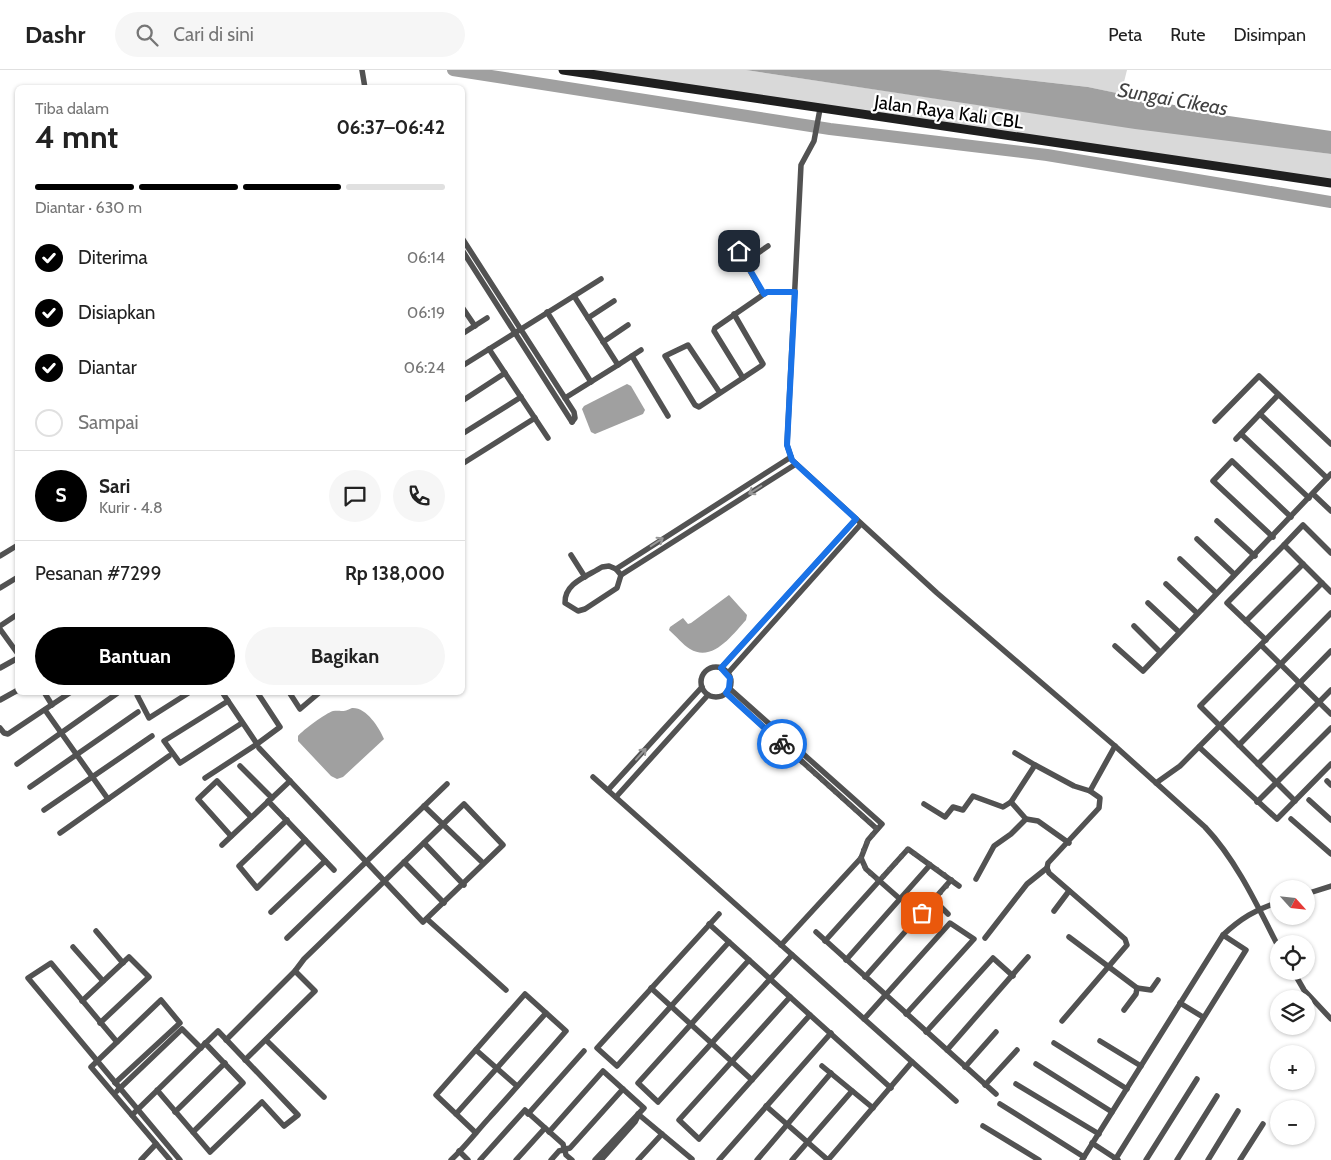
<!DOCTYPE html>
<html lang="id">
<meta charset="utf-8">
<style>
body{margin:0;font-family:Cabin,sans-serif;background:#f6f6f6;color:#222;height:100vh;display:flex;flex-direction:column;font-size:19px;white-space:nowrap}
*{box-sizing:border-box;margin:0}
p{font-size:16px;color:#767676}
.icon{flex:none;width:28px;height:28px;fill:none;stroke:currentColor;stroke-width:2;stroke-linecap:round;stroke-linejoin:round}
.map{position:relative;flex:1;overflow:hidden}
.side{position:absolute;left:15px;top:15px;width:450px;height:610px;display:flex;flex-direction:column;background:#fff;border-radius:8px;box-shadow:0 1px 4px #0004}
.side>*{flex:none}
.needle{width:32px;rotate:117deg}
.fabs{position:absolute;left:1270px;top:810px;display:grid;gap:10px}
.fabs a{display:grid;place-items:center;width:45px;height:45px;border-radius:50%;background:#fff;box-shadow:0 1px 4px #0004;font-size:25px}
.pin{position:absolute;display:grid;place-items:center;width:42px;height:42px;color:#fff;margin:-21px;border-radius:10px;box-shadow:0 2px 8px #0006}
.courier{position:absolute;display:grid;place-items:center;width:50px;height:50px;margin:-25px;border:4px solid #1a73e8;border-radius:50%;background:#fff;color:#222;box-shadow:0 1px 6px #0007}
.summary em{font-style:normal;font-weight:800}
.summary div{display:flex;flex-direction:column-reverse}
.summary{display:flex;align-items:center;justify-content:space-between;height:85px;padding:0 20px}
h1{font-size:32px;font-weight:800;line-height:38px}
.bar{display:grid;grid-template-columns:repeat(4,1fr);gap:8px 5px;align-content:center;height:60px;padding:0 20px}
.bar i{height:6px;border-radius:4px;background:#e0e0e0}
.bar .on{background:#000}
.bar p{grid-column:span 4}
.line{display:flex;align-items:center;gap:12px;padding:0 20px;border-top:1px solid #e0e0e0}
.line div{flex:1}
.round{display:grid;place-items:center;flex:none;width:52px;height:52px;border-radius:26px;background:#f6f6f6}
ol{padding:0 20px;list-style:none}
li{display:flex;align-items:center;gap:15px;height:55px}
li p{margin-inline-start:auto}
li .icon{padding:5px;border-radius:50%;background:#000;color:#fff;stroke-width:4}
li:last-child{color:#767676}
li i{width:28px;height:28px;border:2px solid #e0e0e0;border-radius:50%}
.action{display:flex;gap:10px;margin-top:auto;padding:10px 20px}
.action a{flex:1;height:58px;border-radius:30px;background:#000;color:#fff;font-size:20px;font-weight:800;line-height:58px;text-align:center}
.action a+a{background:#f6f6f6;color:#222}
header{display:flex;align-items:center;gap:30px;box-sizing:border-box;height:70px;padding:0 25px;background:#fff;border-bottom:1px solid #e0e0e0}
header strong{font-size:24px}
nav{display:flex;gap:28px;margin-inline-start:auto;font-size:18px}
.search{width:350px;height:45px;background:#f6f6f6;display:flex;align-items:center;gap:12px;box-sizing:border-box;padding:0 18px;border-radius:28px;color:#767676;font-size:19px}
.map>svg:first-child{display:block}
</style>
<header>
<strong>Dashr</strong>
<div class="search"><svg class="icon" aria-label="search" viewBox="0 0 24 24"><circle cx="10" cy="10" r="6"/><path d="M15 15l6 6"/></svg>Cari di sini</div>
<nav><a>Peta</a><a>Rute</a><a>Disimpan</a></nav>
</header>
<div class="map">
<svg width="1331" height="1090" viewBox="0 0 1331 1090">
<rect width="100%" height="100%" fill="#fff"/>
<!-- green -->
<g fill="#d9d9d9">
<polygon points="564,0 746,0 1020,41 1331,84 1331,113"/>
<polygon points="939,0 1127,0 1121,24 1088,17"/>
</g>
<!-- water -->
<g fill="#a0a0a0">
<polygon points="746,0 939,0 1088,17 1222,45 1331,61 1331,84 1135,59"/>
<polygon points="627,314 631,316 645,340 643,344 595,364 591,362 582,339 584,336"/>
<path d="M729,525L747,545L746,550C733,564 713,593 690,579C683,575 676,566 669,560L670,557L683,548L688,554L691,553Z"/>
<path d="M352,638C366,637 379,657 384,669L343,707L337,709L331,706L298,671V666C303,660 326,643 333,641C342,640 342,643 352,638Z"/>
</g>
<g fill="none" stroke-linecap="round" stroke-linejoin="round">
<!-- river -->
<polyline stroke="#a0a0a0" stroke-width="12" points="453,0 830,59 1047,85 1331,132"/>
<!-- street -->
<g stroke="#525252" stroke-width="5.5">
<polyline points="362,0 365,18"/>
<path d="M820,39L814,71L801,95L787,375L792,390L937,523L1115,676L1205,757C1237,791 1258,837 1279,878"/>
<polyline points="462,168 574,342 575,348 572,352"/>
<polyline points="462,180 572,352"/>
<polyline points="739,181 763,224"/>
<polyline points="745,192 768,176"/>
<polyline points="574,226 601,209"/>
<polyline points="462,237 475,256"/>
<polyline points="547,242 591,312"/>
<polyline points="588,248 614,231"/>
<polyline points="462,264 487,248"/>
<polyline points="603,272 628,255"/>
<polyline points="489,279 548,368"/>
<polyline points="632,286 668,346"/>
<polyline points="618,295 641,280"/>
<polyline points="462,296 574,226 618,295 565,328"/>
<polyline points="743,308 714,261 715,258 767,222 795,222"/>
<polyline points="720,323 688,275 665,286 695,335 699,337 761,296 763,294 734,244"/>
<polyline points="462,331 505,303"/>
<polyline points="1260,344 1327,408"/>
<polyline points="1215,351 1259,306 1331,374"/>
<polyline points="462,364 521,327"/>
<polyline points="1241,364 1309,428"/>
<polyline points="1236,369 1278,325"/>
<polyline points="462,394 535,348"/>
<polyline points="1313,424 1331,441"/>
<polyline points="1217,451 1255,486"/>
<polyline points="1273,467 1213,411 1232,391 1291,447"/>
<polyline points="1197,469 1234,504"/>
<polyline points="1331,483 1303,455 1284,475 1331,522"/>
<polyline points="571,485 585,507"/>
<polyline points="0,486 18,475"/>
<polyline points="1180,489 1216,523"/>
<path d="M609,496L616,499L621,505L617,518L585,539L578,541L565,533C564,513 588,506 602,497Z"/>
<polyline points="616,499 791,387"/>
<polyline points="621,505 796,394"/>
<polyline points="1166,514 1197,543"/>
<polyline points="0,518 18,507"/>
<polyline points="1148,533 1179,562"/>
<polyline points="1246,551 1303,494"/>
<polyline points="0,556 18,544"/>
<polyline points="1134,556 1160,582"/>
<polyline points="0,559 18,584"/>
<polyline points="1266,570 1227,533 1284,475"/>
<polyline points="1261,575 1331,644"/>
<polyline points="1115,576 1143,601 1331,404"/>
<circle cx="716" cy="612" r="15"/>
<polyline points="0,598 18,588"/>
<polyline points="721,598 856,449"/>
<polyline points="728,603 861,454"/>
<polyline points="729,618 882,754 868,770 861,788 866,799 900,829"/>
<polyline points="44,622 52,635"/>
<polyline points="140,622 137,625 149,648 190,622"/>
<polyline points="222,622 257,674 280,657 257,622"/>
<polyline points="289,622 300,639 320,622"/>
<polyline points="726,623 877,759"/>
<polyline points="0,630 18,620"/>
<polyline points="228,631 164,671 180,693 242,653"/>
<polyline points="45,640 108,729"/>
<polyline points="0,658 4,663 8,664 71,622"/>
<polyline points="1239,675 1331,581"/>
<polyline points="1199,677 1277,749 1331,694"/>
<polyline points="1015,683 1035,695"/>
<polyline points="17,694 119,622"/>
<polyline points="1258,694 1331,620"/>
<polyline points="240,696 272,728"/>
<polyline points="593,707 956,1031"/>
<polyline points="205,708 257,674"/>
<polyline points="1327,711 1331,715"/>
<polyline points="1156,713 1180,696 1331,543"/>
<polyline points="30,717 138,642"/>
<polyline points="608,720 702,617"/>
<polyline points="616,727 708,625"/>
<polyline points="1309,730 1331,750"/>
<polyline points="268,731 334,800"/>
<polyline points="1295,731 1200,636 1322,513"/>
<polyline points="1011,732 1035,695 1074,716 1090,721"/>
<polyline points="1257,732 1331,658"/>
<polyline points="924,734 945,747 953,737 963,740 973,726 1003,737 1011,732 1026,749 1038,751 1069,773"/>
<polyline points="424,736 483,793"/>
<polyline points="44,740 152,666"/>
<polyline points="1291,749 1331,784"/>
<polyline points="287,750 239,796 257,818 305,770"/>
<polyline points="60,763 169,686"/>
<polyline points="231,766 198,729 217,711 251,747"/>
<polyline points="424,773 464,815"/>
<polyline points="222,775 290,711"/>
<polyline points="404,792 444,833"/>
<polyline points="976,809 994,776 1011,764 1026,749"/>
<polyline points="1306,824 1331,816"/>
<polyline points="934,830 948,844"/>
<polyline points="1054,841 1069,821"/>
<polyline points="271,842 325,791"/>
<polyline points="719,844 597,978 617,996 729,872"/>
<polyline points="427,849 506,920"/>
<polyline points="709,854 891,1018"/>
<polyline points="96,861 123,893"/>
<polyline points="816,862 996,1024"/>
<polyline points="1069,867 1137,918 1136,924 1124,940"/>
<polyline points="287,868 447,714"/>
<polyline points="985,868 1027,814 1047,798"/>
<polyline points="825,871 908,779 959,816"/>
<polyline points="781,875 861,788"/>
<polyline points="73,877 103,911"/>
<polyline points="749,890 638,1013 658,1032 792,885"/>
<polyline points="846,890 930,795"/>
<polyline points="1293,901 1304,920 1331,949"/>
<polyline points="865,907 951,810"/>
<polyline points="651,918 752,1010"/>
<polyline points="1137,918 1151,920 1158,910"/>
<polyline points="790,927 679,1050 699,1069 810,945"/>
<polyline points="82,931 129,887 149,907 100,953"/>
<polyline points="1180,933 1203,947"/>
<polyline points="864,949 950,853 974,869 906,944"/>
<polyline points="1062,951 1127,875 1125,869 1049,803 1047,798 1048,793 1099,738 1100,728 1090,721 1115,676"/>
<polyline points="926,962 993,888 1013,906"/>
<path d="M226,970L295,901L304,889C357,837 411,786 464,734L503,775L423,852L259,678"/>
<polyline points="266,970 324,1027"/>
<polyline points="1100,971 1141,996"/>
<polyline points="117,972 51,893 28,908 180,1090"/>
<polyline points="1054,973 1127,1019"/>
<polyline points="476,980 517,1016"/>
<polyline points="947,980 1028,887"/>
<polyline points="245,990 315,921 295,901"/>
<polyline points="1036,994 1112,1042"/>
<polyline points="822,996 873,1038"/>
<polyline points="965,997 996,962"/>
<polyline points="115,1013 180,953 161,930 91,997 170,1090"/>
<polyline points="1016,1014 1099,1064"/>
<polyline points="985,1015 1017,980"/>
<polyline points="117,1021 182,959 201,978"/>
<polyline points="1000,1034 1084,1087"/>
<polyline points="766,1036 828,1090 912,992"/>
<polyline points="175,1042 225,993"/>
<polyline points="456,1044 546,943"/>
<polyline points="528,1044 584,981"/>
<polyline points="638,1044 692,1089"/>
<polyline points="132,1045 218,961 298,1045 284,1056 262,1032 210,1082 157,1020"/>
<polyline points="983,1056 1039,1090"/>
<polyline points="193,1062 243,1013 205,973"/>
<polyline points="549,1062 603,1001 644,1038 595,1090"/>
<polyline points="1092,1073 1118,1090"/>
<polyline points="459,1081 468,1090"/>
<polyline points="141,1090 156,1074"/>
<path d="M451,1090C465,1077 477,1061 490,1047C515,1019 541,990 566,961L525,924L436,1025L476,1063"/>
<polyline points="480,1090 525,1040 563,1074 566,1085 572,1090"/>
<polyline points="516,1090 545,1058"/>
<polyline points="551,1090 559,1081 570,1078 623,1019"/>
<polyline points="601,1090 635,1052 638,1046"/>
<polyline points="638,1090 662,1064"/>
<polyline points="719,1090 831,963"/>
<polyline points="757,1090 831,1003"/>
<polyline points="792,1090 852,1021"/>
<path d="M1082,1090L1223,865C1240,849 1256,839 1279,832"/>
<polyline points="1115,1090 1246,880 1223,865"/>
<polyline points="1146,1090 1197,1009"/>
<polyline points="1177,1090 1217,1026"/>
<polyline points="1208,1090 1238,1041"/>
<polyline points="1240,1090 1263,1054"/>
</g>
<!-- secondary -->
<polyline stroke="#1f1f1f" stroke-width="9" points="563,0 1331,113"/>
</g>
<!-- one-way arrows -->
<defs><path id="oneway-shaft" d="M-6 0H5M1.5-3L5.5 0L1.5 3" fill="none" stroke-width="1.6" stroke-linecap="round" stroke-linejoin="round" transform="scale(1.25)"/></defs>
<g stroke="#979797">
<use href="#oneway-shaft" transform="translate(755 420) rotate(148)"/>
<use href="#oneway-shaft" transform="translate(657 472) rotate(-33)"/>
<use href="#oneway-shaft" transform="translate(641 684) rotate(-48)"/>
</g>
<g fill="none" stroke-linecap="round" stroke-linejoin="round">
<!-- done -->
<polyline stroke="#595959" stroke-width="5" stroke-dasharray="0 9" points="782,674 877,759 868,770 860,788 866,799 879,811 908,779 952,810 922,843"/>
<!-- route -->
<polyline stroke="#1a73e8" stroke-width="6" points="739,181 764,224 767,222 795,222 787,375 792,390 796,394 856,449 721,598 730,608 729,618 726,623 782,674"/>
</g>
<g text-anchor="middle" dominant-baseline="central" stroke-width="4.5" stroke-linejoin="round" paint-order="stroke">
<!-- street labels -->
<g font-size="19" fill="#000" stroke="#fff">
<text transform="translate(949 42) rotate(8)">Jalan Raya Kali CBL</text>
</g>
<!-- water labels -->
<g font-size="20" font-style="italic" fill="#414141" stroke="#fff">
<text transform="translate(1173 29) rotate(10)">Sungai Cikeas</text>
</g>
</g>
</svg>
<div class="fabs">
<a><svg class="needle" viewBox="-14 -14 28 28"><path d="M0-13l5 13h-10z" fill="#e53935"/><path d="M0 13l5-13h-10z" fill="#767676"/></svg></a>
<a><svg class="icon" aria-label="locate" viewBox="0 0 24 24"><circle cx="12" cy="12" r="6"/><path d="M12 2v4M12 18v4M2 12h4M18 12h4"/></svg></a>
<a><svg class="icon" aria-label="layers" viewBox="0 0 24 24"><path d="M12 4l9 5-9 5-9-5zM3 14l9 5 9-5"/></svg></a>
<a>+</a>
<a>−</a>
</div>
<div class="pin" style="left:922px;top:843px;background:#ea580c"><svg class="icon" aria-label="bag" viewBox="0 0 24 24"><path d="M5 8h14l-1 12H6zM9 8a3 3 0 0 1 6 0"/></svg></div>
<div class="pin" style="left:739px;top:181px;background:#1f2937"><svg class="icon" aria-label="home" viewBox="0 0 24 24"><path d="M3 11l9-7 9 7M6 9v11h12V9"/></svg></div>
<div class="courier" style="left:782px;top:674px"><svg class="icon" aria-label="bike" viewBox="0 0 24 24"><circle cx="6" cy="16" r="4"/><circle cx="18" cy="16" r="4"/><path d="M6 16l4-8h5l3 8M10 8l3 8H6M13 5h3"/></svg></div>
<section class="side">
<div class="summary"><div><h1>4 mnt</h1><p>Tiba dalam</p></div><em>06:37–06:42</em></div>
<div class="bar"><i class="on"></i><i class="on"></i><i class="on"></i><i></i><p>Diantar · 630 m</p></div>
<ol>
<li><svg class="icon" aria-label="check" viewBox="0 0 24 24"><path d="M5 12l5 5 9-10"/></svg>Diterima<p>06:14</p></li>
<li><svg class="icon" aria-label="check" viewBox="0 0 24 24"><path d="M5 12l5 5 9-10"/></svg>Disiapkan<p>06:19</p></li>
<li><svg class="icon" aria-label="check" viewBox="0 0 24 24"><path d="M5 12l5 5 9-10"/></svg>Diantar<p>06:24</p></li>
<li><i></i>Sampai</li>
</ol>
<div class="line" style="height:90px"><b class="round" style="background:#000;color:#fff">S</b><div><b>Sari</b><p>Kurir · 4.8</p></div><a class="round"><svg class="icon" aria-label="chat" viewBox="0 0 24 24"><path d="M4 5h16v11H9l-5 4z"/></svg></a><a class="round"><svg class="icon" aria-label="phone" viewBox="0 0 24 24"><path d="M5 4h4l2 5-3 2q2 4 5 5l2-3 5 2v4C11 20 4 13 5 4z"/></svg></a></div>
<div class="line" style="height:65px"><div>Pesanan #7299</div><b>Rp 138,000</b></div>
<div class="action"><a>Bantuan</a><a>Bagikan</a></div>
</section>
</div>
